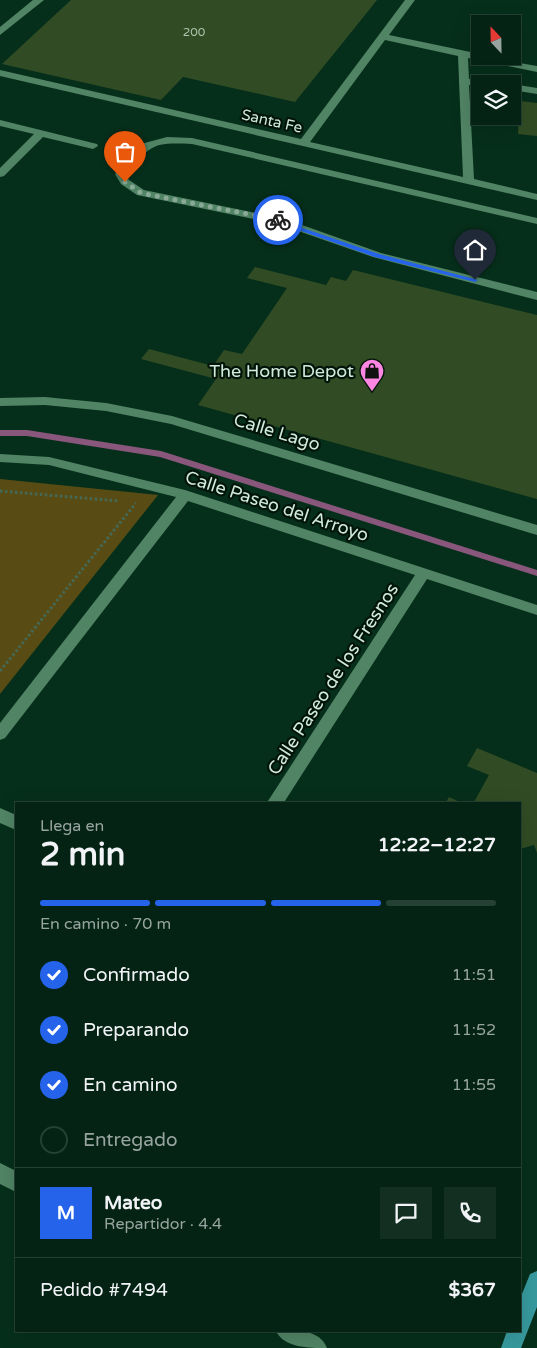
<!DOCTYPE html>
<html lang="es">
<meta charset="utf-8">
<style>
body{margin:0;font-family:"Varela Round",sans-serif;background:#122f22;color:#f1f3f6;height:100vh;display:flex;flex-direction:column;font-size:19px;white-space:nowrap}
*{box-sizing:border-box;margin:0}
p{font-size:16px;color:#97a4a0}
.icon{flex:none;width:28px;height:28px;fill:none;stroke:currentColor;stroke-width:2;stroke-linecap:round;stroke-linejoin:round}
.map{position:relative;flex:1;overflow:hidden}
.side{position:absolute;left:15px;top:802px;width:506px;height:530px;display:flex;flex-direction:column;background:#042314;border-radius:0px;box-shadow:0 5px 20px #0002,0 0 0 1px #254034}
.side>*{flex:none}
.needle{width:32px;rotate:338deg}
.controls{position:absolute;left:471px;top:15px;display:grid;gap:10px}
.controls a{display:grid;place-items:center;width:50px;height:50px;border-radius:0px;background:#042314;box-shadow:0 5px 20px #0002,0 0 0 1px #254034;font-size:25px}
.pin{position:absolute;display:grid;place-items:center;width:42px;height:42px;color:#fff;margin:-51px -21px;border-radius:50% 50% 50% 0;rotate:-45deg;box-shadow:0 0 5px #0007}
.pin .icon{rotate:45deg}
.courier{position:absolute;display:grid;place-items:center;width:50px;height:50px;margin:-25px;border:4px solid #2563eb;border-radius:50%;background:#fff;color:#222;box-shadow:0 1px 6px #0007}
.summary em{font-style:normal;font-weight:700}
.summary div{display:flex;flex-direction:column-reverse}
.summary{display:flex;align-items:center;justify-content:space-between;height:85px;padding:0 25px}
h1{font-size:32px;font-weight:700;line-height:38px}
.bar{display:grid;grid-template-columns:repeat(4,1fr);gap:8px 5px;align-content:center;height:60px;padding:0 25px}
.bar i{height:6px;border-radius:4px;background:#254034}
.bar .active{background:#2563eb}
.bar p{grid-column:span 4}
.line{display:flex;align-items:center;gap:12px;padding:0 25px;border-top:1px solid #254034}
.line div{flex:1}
.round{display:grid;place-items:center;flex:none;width:52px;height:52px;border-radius:0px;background:#122f22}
ol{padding:0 25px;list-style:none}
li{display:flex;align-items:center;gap:15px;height:55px}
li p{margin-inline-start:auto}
li .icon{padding:5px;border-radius:50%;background:#2563eb;color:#fff;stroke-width:4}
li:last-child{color:#97a4a0}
li i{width:28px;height:28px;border:2px solid #254034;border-radius:50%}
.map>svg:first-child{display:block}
</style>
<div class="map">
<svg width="537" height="1348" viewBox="0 0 537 1348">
<rect width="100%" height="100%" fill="#062f1b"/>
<!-- green -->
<polygon fill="#584c14" points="0,479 158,495 0,694"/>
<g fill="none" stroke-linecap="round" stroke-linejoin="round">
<!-- stream -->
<polygon fill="#89577c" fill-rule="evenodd" points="0,430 27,430 161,451 537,570 537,576 160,457 27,436 0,436"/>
</g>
<!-- building -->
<g fill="#314c24">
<polygon points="71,0 377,0 295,102 183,77 161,100 2,64"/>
<polygon points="520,101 537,103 537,136 518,134"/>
<polygon points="255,267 326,285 331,277 346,281 353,270 537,315 537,499 198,405 216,379 141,359 149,349 213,366 224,350 242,354 287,288 247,278"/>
<polygon points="477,748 537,773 537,853 534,845 520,849 520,804 473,804 489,775 467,766"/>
<polygon points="449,797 464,804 445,804"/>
</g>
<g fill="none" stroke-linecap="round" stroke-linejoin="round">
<!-- path -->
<g stroke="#456956" stroke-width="3" stroke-dasharray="2.5 2.5" stroke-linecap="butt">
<polyline points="0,491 119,501"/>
<polyline points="0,671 136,503"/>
</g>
<!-- minor -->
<g fill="#518465" fill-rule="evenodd">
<polygon points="33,0 44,0 0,35 0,27"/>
<path d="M405,0H415L389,35L480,54V56L537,66V72L468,58L469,79L492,84H480V86L469,85L474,179L537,194V200L0,76V70L301,139ZM385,40L458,56L463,177L310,142Z"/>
<polygon points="512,84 537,88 537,94 512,90"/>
<polygon points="0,120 97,144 98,146 93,149 43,137 4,176 0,177 0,168 34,134 0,126"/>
<path d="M167,137L192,138L537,218V224L192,144C151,142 152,145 126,174L129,180L144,190L285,219L381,253L537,292V300L373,257L278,224L137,195L121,184L115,174L141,144Z"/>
<polygon points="45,397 106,403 172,416 537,525 537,535 171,424 106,411 45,405 0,406 0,398"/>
<polygon points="0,454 49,457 185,490 537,605 537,615 427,579 283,804 266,804 415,575 188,501 5,738 0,740 0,723 176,497 49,465 0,462"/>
<polygon points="0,808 16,815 16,830 0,823"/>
<polygon points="0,1163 16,1171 16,1192 0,1184"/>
<path d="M276,1331C294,1331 319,1328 327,1348C309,1348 284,1348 276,1331Z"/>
</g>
<!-- major -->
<polygon fill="#379a9e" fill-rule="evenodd" points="537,1271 537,1307 521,1348 501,1348 507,1331 520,1331 520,1299 530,1274"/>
</g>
<!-- route -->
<polygon fill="#2563eb" points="276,219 379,254 478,280 475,282 375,257 276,222"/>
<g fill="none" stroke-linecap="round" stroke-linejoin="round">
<!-- done -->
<polyline stroke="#8aa997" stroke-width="5" stroke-dasharray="0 9" points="125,182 141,193 278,220"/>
</g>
<!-- icons -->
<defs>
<symbol id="shop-pin" viewBox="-11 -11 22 30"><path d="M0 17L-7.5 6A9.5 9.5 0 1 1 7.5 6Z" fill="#fd86e2" stroke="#021409"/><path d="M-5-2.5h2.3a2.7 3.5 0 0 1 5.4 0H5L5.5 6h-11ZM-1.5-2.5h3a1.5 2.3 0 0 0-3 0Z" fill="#111"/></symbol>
</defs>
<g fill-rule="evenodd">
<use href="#shop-pin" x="358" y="357" width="28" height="38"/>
</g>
<g text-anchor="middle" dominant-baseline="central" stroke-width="4.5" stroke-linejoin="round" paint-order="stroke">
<!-- far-number labels -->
<g font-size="12" fill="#a9c3ac">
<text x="194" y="32">200</text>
</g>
<!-- far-street labels -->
<g font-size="15" fill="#d1ebda" stroke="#021409">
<text transform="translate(272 121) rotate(13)">Santa Fe</text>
</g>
<!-- poi labels -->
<g font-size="18" fill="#d1ebda" stroke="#021409" text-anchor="end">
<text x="354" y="371">The Home Depot</text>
</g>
<!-- street labels -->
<g font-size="18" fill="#d1ebda" stroke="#021409">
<text transform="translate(277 432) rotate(17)">Calle Lago</text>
<text transform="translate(277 506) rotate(18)">Calle Paseo del Arroyo</text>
<text transform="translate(333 679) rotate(-57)">Calle Paseo de los Fresnos</text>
</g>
</g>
</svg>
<div class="controls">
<a><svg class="needle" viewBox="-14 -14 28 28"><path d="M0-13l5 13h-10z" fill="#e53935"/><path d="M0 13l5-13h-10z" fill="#97a4a0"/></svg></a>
<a><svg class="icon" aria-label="layers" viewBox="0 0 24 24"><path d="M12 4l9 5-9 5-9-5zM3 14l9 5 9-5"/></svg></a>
</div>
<div class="pin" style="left:125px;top:182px;background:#ea580c"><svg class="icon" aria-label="bag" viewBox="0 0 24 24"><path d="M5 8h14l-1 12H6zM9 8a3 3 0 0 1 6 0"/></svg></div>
<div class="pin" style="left:475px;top:280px;background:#1f2937"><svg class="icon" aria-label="home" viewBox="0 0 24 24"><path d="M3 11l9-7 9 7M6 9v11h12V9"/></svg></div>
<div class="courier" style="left:278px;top:220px"><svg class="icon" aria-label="bike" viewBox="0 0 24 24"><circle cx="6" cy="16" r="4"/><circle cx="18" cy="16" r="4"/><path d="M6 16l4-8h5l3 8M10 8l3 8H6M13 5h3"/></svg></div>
<section class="side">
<div class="summary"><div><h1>2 min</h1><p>Llega en</p></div><em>12:22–12:27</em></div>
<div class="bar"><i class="active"></i><i class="active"></i><i class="active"></i><i></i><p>En camino · 70 m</p></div>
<ol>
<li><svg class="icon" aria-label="check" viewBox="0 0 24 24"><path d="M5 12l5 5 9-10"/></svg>Confirmado<p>11:51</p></li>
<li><svg class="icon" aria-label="check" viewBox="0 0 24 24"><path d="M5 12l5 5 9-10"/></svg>Preparando<p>11:52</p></li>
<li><svg class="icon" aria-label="check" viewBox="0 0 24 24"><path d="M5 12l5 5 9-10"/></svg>En camino<p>11:55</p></li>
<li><i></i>Entregado</li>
</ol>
<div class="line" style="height:90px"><b class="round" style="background:#2563eb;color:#fff">M</b><div><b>Mateo</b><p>Repartidor · 4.4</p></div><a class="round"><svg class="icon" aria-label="chat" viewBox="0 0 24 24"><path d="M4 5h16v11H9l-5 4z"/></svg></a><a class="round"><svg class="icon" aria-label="phone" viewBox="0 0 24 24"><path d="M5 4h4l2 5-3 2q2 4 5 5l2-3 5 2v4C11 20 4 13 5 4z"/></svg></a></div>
<div class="line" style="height:65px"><div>Pedido #7494</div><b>$367</b></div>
</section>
</div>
